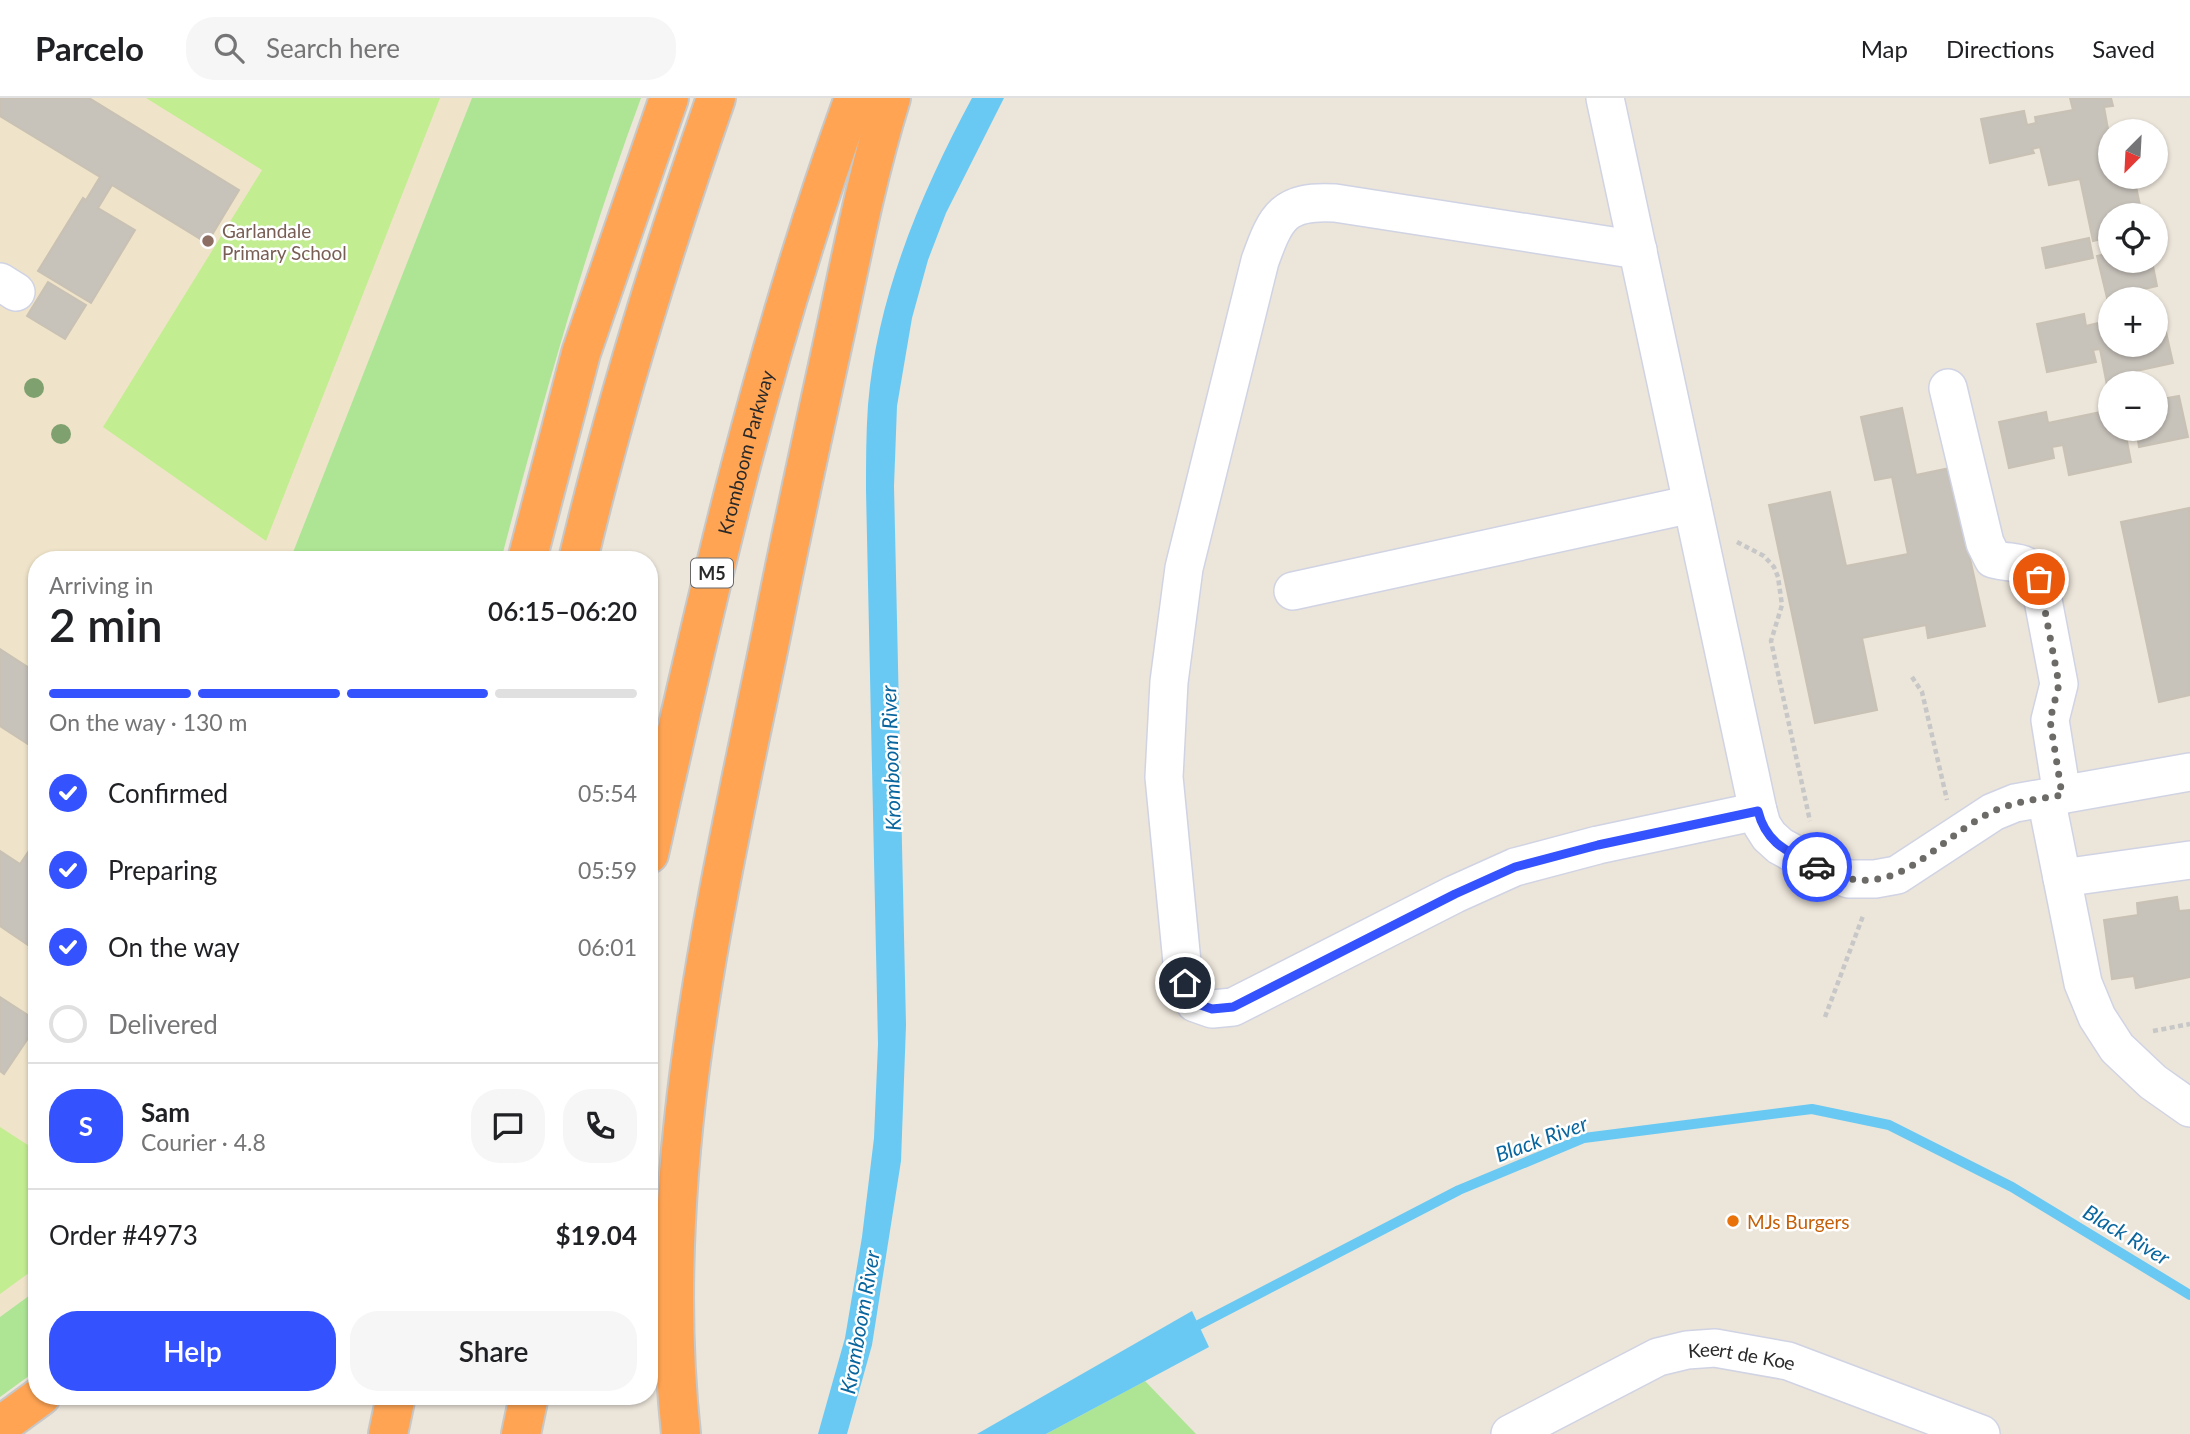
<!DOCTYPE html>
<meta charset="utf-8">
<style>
body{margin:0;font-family:Lato,sans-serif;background:#f6f6f6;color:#202124;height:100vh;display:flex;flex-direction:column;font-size:26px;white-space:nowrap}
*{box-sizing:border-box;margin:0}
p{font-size:23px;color:#757577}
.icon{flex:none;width:38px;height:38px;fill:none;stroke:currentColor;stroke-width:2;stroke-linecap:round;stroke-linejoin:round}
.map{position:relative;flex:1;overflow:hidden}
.details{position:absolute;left:28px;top:453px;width:630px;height:854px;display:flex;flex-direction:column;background:#fff;border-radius:28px;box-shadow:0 2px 5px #0004}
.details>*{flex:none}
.needle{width:46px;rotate:204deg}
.fabs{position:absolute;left:2098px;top:21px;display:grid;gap:14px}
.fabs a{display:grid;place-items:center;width:70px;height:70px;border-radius:50%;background:#fff;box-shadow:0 2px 5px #0004;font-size:35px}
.pin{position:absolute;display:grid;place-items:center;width:60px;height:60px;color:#fff;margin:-30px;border:4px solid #fff;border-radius:50%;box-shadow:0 2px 7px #0007}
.courier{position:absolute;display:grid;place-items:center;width:70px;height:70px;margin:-35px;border:5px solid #3552ff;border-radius:50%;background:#fff;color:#222;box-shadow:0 2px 9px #0007}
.head em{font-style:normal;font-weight:600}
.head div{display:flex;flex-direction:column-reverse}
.head{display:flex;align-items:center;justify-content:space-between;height:119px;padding:0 21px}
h1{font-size:46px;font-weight:600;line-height:52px}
.bar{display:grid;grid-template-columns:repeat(4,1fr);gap:10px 7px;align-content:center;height:84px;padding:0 21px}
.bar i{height:9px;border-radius:5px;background:#e0e0e0}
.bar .current{background:#3552ff}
.bar p{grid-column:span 4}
.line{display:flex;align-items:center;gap:18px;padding:0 21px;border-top:2px solid #e0e0e0}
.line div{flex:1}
.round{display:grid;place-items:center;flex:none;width:74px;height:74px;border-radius:28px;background:#f6f6f6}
ol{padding:0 21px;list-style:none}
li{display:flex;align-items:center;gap:21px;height:77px}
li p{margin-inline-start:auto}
li .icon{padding:7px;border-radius:50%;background:#3552ff;color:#fff;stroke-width:4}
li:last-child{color:#757577}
li i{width:38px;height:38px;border:4px solid #e0e0e0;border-radius:50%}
.primary-button{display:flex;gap:14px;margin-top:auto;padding:14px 21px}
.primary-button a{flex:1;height:80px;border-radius:28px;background:#3552ff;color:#fff;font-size:28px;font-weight:600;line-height:80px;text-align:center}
.primary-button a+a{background:#f6f6f6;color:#202124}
header{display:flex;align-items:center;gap:42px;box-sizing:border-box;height:98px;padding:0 35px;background:#fff;border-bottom:2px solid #e0e0e0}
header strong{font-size:33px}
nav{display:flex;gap:38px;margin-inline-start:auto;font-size:24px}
.search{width:490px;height:63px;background:#f6f6f6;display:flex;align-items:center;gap:18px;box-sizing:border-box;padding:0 24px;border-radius:28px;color:#757577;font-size:26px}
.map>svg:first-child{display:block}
</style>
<header>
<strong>Parcelo</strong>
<div class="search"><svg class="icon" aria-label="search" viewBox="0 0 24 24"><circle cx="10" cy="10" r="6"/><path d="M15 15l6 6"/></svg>Search here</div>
<nav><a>Map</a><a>Directions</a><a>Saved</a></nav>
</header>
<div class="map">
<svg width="2190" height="1336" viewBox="0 0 2190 1336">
<rect width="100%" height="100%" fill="#ece5da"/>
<!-- education -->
<polygon fill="#efe4c9" points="0,0 472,0 290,462 37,462 37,1192 0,1219"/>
<!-- green -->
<g fill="#ade594">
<path d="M472,0H641C585,151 542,306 501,462H290Z"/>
<polygon points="37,1192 37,1272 0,1299 0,1219"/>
<polygon points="1145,1283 1196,1336 1046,1336"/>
</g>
<!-- pitch -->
<g fill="#c2ed90">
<polygon points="146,0 440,0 266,443 103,329 262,72"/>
<polygon points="0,1029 37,1053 37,1169 0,1196"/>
</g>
<!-- water -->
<g fill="#69c9f3">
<path d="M972,0H1004L946,115L928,162L912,220L897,308L894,388L906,927L901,1063L872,1247L847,1336H818L845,1240L862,1139L874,1040L878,946L866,393C866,364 866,335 868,307C877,198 921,95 972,0Z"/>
<polygon points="1192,1213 1209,1249 1046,1336 977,1336"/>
</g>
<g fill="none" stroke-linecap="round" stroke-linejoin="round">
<!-- stream -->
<polyline stroke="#69c9f3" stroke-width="10" points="1187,1233 1459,1092 1584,1040 1812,1011 1889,1027 2012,1089 2190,1197"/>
</g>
<!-- building -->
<g fill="#c7c2ba" stroke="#c8c1b4" stroke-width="2">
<polygon points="0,0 89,0 239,92 207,145 112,87 98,110 135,132 91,205 38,173 83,100 86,102 100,79 0,18"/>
<polygon points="2070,0 2111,0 2113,8 2104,9 2110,42 2110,79 2114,79 2115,83 2134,79 2142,117 2110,117 2110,139 2093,143 2080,81 2049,87 2040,49 2032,51 2034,55 1990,65 1981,21 2024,13 2027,27 2036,25 2035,19 2073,12"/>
<polygon points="2089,140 2093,160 2046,170 2042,150"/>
<polygon points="2110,155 2110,163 2152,163 2157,188 2136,193 2137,201 2113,201 2112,198 2107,200 2097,158"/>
<polygon points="48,184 86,207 65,241 27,218"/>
<polygon points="2161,212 2173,265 2136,273 2139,285 2110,285 2110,303 2100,251 2093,252 2096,264 2047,274 2037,226 2084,216 2086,228 2110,222 2110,247 2156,247 2156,213"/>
<polygon points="2179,298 2188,339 2139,349 2137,336 2126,338 2131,364 2069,377 2063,347 2052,349 2054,360 2009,370 1999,324 2046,314 2048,325 2110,312 2110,331 2156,331 2156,302"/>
<polygon points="1902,310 1916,377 1950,370 1985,528 1928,540 1926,527 1862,540 1877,612 1815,625 1769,407 1830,394 1846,468 1908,456 1892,379 1875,382 1861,319"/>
<polygon points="2189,410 2190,597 2159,604 2121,424"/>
<polygon points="0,551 37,575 37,652 0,628"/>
<polygon points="37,741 37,766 32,774 37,778 37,853 0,828 0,753 20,766"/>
<polygon points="2177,799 2179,813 2190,812 2190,879 2136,890 2134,878 2112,881 2104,822 2138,817 2137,805"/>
<polygon points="0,899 37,923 37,927 4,976 0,973"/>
</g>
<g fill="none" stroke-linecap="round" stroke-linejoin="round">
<defs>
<g id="minor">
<polyline points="1605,0 1758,713 1762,727 1769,738 1780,748 1824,772 1849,781 1875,781 1897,777 1993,714 2015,705 2190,674"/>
<path d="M1638,152L1335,105C1284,102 1276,118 1260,163L1184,470L1169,584L1164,679L1184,885L1195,905L1212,911L1233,909L1455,796L1515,769L1598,747L1758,713"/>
<polyline points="0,184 16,194"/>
<path d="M1948,290L1985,445L1993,461C2015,467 2024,460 2039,481L2059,586L2050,622L2062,697"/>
<polyline points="1293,493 1692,406"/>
<polyline points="2046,700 2083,885 2097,919 2117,950 2153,984 2190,1010"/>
<polyline points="2062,780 2190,762"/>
<path id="s1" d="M1510,1336L1658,1259L1687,1252L1715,1250L1788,1263L1981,1336"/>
</g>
<g id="highway">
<polyline points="527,462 581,255 669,0"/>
<path d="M578,462C615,306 663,152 716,0"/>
<path id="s2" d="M649,756C706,500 764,246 854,0"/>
<polyline points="0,1328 41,1298"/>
<polyline points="388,1336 396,1298"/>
<polyline points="521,1336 529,1298"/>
<path d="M681,1336C652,1065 718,797 772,533C792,430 815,328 837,226C853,150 868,74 891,0"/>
</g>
</defs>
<!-- minor casing -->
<use href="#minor" stroke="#d0d3e3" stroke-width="40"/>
<!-- highway casing -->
<use href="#highway" stroke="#c7c7c7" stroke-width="42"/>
<!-- path -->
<g stroke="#c7c7c7" stroke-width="4.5" stroke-dasharray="5 3.5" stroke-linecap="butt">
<polyline points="1737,444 1764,458 1774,469 1778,479 1782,507 1771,543 1810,723"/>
<polyline points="1912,579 1922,594 1947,702"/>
<polyline points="1825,919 1863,818"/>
<polyline points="2153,933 2190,926"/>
</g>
<!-- minor -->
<use href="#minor" stroke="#fff" stroke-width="37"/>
<!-- highway -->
<use href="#highway" stroke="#ffa453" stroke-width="38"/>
</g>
<!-- trees -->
<g fill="#7fa16f">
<circle cx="34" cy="290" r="10"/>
<circle cx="61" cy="336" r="10"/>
</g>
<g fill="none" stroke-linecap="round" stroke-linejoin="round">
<!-- done -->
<path stroke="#6d6b67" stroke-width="7" stroke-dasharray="0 12.6" d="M1817,769C1897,811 1931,742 1994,713C2015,703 2039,701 2062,697L2050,622L2059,586L2039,481"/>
<!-- route -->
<path stroke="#3552ff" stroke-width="9" d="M1185,885L1195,905L1212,911L1233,909L1455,796L1515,769L1598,747L1758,713C1766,746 1789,754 1817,769"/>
</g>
<!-- markers -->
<circle fill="#8d6e63" stroke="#fff" stroke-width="2.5" cx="208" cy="143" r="7"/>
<circle fill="#e8710a" stroke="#fff" stroke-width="2.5" cx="1733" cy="1123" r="7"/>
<g text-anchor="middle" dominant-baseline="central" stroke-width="5" stroke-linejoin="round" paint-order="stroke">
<!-- shield labels -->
<rect fill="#fff" stroke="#696969" stroke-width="2" x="691" y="460.5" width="42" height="29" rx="5"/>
<g font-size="18" font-weight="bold" fill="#292929">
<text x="712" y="475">M5</text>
</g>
<!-- education labels -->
<g font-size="19" fill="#785e54" stroke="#fff" text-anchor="start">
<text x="222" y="132">Garlandale<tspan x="222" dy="22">Primary School</tspan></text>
</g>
<!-- street labels -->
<g font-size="19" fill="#292929" stroke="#fff">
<text stroke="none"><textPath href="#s2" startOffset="413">Kromboom Parkway</textPath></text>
<text stroke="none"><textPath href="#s1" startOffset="252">Keert de Koe</textPath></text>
</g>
<!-- food labels -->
<g font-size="19" fill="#c56008" stroke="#fff" text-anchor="start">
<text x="1747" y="1123">MJs Burgers</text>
</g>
<!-- water labels -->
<g font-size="21" font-style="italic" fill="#08659e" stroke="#fff">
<text transform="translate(890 660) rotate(-92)">Kromboom River</text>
<text transform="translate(1541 1040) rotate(-20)">Black River</text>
<text transform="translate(2127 1136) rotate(31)">Black River</text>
<text transform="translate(859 1224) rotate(-80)">Kromboom River</text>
</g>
</g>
</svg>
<div class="fabs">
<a><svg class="needle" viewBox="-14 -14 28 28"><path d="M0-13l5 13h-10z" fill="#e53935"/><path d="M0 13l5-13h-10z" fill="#757577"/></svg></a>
<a><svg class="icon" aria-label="locate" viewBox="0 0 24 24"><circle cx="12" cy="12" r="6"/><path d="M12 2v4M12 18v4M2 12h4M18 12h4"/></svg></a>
<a>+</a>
<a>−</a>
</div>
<div class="pin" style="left:2039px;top:481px;background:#ea580c"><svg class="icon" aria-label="bag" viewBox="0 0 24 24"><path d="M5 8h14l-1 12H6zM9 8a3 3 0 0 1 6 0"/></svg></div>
<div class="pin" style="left:1185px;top:885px;background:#1f2937"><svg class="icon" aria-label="home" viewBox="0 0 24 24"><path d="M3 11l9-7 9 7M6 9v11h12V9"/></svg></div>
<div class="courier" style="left:1817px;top:769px"><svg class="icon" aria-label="car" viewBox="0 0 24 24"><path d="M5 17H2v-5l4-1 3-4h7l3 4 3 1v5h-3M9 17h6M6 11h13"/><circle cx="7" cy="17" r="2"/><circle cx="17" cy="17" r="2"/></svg></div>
<section class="details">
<div class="head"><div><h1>2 min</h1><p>Arriving in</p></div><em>06:15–06:20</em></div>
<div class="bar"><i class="current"></i><i class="current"></i><i class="current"></i><i></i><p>On the way · 130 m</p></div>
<ol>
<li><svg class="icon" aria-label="check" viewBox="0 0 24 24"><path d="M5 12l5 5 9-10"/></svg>Confirmed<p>05:54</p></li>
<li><svg class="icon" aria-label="check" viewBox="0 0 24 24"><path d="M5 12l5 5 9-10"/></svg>Preparing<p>05:59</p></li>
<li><svg class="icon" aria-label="check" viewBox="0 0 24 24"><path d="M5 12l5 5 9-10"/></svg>On the way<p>06:01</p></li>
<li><i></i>Delivered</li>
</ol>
<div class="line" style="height:126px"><b class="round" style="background:#3552ff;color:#fff">S</b><div><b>Sam</b><p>Courier · 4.8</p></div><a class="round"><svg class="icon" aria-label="chat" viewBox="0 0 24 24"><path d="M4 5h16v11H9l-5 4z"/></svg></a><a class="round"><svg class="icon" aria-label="phone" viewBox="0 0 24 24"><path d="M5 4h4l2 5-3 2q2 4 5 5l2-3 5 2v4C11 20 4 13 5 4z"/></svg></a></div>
<div class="line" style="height:91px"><div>Order #4973</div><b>$19.04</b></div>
<div class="primary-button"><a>Help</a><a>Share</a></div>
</section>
</div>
